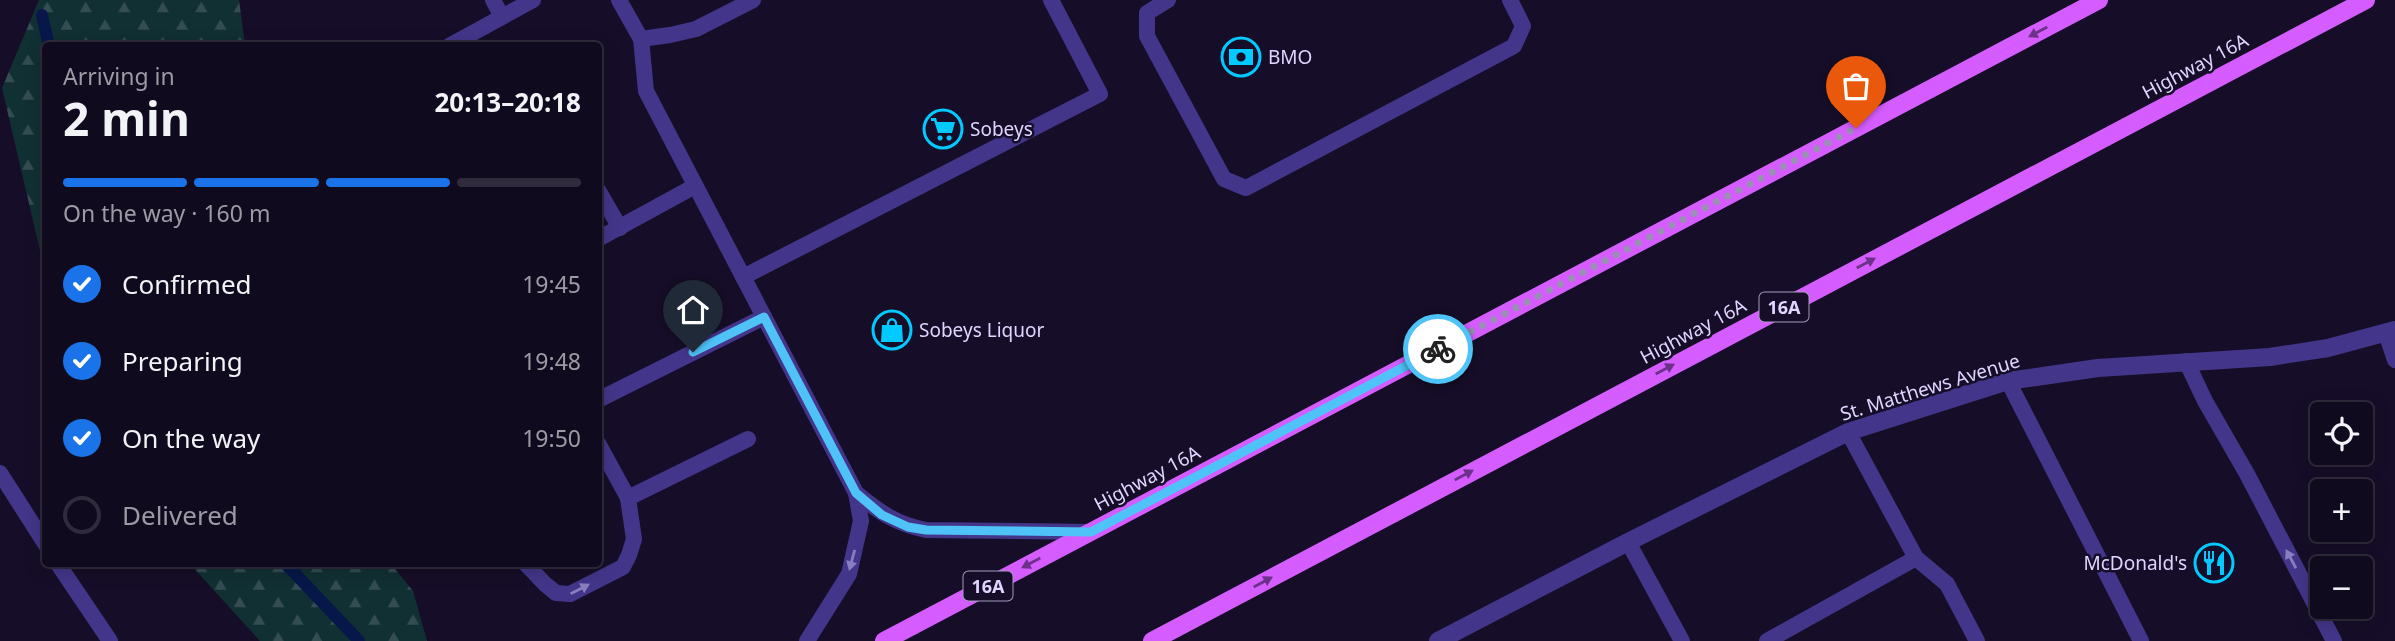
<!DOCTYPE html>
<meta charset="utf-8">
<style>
body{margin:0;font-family:"Noto Sans",sans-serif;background:#191327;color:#f1f3f6;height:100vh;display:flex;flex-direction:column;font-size:26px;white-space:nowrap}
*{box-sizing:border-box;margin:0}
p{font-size:23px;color:#9c9aa4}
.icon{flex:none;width:38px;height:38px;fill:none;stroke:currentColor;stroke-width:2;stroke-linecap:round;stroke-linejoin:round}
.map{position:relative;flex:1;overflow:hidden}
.sheet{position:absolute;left:42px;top:42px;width:560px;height:525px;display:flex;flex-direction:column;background:#100a1e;border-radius:7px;box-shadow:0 4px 18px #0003,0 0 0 2px #302b3c}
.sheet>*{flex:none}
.tools{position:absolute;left:2310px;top:402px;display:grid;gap:14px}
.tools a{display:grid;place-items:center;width:63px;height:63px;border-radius:7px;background:#100a1e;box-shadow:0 4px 18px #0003,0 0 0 2px #302b3c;font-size:35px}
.pin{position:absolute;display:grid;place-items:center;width:60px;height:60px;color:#fff;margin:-72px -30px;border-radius:50% 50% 50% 0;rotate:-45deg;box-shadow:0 0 7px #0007}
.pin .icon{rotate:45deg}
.courier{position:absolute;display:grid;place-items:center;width:70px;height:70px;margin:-35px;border:5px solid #4fc3f7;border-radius:50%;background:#fff;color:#222;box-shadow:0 2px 9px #0007}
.overview em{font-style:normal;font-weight:700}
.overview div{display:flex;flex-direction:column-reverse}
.overview{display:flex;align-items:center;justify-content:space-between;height:119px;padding:0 21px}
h1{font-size:46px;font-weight:700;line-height:52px}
.bar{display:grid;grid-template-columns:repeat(4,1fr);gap:10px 7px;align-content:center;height:84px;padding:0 21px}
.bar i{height:9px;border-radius:5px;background:#302b3c}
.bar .active{background:#1a73e8}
.bar p{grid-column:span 4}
ol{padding:0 21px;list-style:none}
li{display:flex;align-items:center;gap:21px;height:77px}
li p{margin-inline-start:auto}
li .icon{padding:7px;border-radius:50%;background:#1a73e8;color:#fff;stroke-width:4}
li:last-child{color:#9c9aa4}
li i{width:38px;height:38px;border:4px solid #302b3c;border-radius:50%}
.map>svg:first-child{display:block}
</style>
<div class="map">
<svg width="2395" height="641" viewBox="0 0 2395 641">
<defs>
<pattern id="forest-firs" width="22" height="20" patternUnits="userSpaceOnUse" patternTransform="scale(1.75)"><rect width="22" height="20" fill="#113033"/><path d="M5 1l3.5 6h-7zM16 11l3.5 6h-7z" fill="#334d52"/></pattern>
</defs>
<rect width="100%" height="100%" fill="#160e28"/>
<!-- forest -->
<g fill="url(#forest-firs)">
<polygon points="39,0 239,0 245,45 46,46 45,272 2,88"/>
<polygon points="190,564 391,564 413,591 427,641 260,641"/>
</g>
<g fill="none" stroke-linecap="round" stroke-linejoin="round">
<!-- stream -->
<g stroke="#071749" stroke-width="12">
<polyline points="42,15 49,46"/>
<polyline points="286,564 359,641"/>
</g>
<!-- lane -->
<g stroke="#43368a" stroke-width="16">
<polyline points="493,0 502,17"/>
<polyline points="619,0 641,39 646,91 856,493 861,521 849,574 807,641"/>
<polyline points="1168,0 1147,13 1147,36 1224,179 1246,188 1514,46 1523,26 1510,0"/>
<polyline points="641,39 670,35 696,29 753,0"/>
<polyline points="449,46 533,0"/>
<polyline points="598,190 620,228"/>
<polyline points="598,239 695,186"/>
<polyline points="743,277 1100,94 1051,0"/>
<polyline points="2386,333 2395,360"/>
<polyline points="2186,361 2205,401 2247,474 2334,641"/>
<polyline points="2008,381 2141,641"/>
<polyline points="598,400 764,317"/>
<polyline points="1848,432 1916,558 1947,584 1977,641"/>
<polyline points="598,443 628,498 748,439"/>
<polyline points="0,473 46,545"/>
<path d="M856,493C879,512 896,524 926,530L1091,532"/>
<polyline points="1628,542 1682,641"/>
<polyline points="58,564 110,641"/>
<polyline points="526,564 545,584 556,593 570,594 623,567 629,555 634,539 628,498"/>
<polyline points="1767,641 1916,558"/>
</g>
<!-- street -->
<polyline stroke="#43368a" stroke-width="18" points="1438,641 1628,542 1848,432 2008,381 2098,368 2270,357 2328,348 2395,330"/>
<!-- primary -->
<g stroke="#d55dff" stroke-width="18">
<polyline points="884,641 2099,0"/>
<polyline points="1152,641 2366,0"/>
</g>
</g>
<!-- one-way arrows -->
<defs><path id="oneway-solid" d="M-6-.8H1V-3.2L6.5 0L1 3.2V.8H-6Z" transform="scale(1.75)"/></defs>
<g fill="#6c3289">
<use href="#oneway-solid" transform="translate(2038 32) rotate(152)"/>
<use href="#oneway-solid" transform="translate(1866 263) rotate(-28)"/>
<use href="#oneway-solid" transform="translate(1665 369) rotate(-28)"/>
<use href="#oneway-solid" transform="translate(1464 475) rotate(-28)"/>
<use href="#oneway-solid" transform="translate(1031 563) rotate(152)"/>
<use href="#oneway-solid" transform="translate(1263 582) rotate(-28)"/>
</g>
<g fill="#897ebf">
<use href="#oneway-solid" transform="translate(2291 559) rotate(-118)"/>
<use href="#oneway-solid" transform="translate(852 560) rotate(105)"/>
<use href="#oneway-solid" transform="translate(580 589) rotate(-27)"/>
</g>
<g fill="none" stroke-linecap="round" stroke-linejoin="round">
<!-- done -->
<polyline stroke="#9990b4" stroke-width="7" stroke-dasharray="0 12.6" points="1438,349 1856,128"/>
<!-- route -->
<polyline stroke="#4fc3f7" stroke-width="9" points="693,352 764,317 856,493 882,515 908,527 926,530 1091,532 1438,349"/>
</g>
<!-- icons -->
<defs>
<symbol id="bank-ring" viewBox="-11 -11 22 22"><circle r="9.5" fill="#160e28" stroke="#02c9ff" stroke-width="1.5"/><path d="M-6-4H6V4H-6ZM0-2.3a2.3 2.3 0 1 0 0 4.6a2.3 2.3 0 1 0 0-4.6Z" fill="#02c9ff"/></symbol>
<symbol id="supermarket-ring" viewBox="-11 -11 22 22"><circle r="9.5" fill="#160e28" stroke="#02c9ff" stroke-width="1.5"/><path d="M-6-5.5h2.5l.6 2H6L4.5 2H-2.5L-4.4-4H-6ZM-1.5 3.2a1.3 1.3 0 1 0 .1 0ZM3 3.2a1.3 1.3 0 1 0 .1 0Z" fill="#02c9ff"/></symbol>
<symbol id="shop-ring" viewBox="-11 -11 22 22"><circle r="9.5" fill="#160e28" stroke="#02c9ff" stroke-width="1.5"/><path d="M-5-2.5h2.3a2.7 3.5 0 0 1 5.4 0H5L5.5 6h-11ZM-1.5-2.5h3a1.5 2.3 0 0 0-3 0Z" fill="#02c9ff"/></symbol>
<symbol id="restaurant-ring" viewBox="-11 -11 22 22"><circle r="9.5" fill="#160e28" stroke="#02c9ff" stroke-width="1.5"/><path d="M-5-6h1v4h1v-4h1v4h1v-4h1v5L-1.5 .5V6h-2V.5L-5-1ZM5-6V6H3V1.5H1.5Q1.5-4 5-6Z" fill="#02c9ff"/></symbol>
</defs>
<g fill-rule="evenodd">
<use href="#bank-ring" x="1219" y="35" width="44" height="44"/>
<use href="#supermarket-ring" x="921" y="107" width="44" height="44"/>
<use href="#shop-ring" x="870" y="308" width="44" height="44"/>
<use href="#restaurant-ring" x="2192" y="541" width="44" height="44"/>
</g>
<g text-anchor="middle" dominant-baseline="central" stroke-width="5" stroke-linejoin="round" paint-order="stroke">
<!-- shield labels -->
<g fill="#160e28" stroke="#a39abe" stroke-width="2">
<rect x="1759.5" y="292.5" width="49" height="29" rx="5"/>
<rect x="963.5" y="571.5" width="49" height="29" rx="5"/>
</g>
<g font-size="18" font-weight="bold" fill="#dfd6ff">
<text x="1784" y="307">16A</text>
<text x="988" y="586">16A</text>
</g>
<!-- poi labels -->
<g font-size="19" fill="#dfd6ff" stroke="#160e28" text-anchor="start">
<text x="1268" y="57">BMO</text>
<text x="970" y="129">Sobeys</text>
<text x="919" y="330">Sobeys Liquor</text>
<text x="2187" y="563" text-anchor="end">McDonald's</text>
</g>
<!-- street labels -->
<g font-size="19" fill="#dfd6ff" stroke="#160e28">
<text transform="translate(2195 66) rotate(-28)">Highway 16A</text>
<text transform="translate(1693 331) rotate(-28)">Highway 16A</text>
<text transform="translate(1930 387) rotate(-17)">St. Matthews Avenue</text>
<text transform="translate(1147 478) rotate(-28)">Highway 16A</text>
</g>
</g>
</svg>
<div class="tools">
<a><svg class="icon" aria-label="locate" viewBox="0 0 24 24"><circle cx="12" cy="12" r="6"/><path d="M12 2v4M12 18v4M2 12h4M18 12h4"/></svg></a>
<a>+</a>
<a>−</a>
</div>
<div class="pin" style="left:1856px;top:128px;background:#ea580c"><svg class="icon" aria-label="bag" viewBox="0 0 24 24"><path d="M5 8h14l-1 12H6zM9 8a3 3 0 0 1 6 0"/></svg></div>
<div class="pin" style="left:693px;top:352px;background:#1f2937"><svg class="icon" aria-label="home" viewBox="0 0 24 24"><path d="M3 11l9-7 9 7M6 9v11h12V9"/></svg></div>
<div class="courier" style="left:1438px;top:349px"><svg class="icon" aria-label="bike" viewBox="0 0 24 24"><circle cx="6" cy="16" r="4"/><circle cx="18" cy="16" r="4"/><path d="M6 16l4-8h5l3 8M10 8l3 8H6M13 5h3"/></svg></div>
<section class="sheet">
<div class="overview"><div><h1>2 min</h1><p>Arriving in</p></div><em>20:13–20:18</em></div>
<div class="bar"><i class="active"></i><i class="active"></i><i class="active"></i><i></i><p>On the way · 160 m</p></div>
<ol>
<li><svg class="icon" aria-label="check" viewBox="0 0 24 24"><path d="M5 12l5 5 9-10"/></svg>Confirmed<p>19:45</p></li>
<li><svg class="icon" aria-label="check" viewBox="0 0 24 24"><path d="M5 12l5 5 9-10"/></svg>Preparing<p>19:48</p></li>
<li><svg class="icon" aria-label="check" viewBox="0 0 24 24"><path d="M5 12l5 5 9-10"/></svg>On the way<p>19:50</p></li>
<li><i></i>Delivered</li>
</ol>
</section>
</div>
